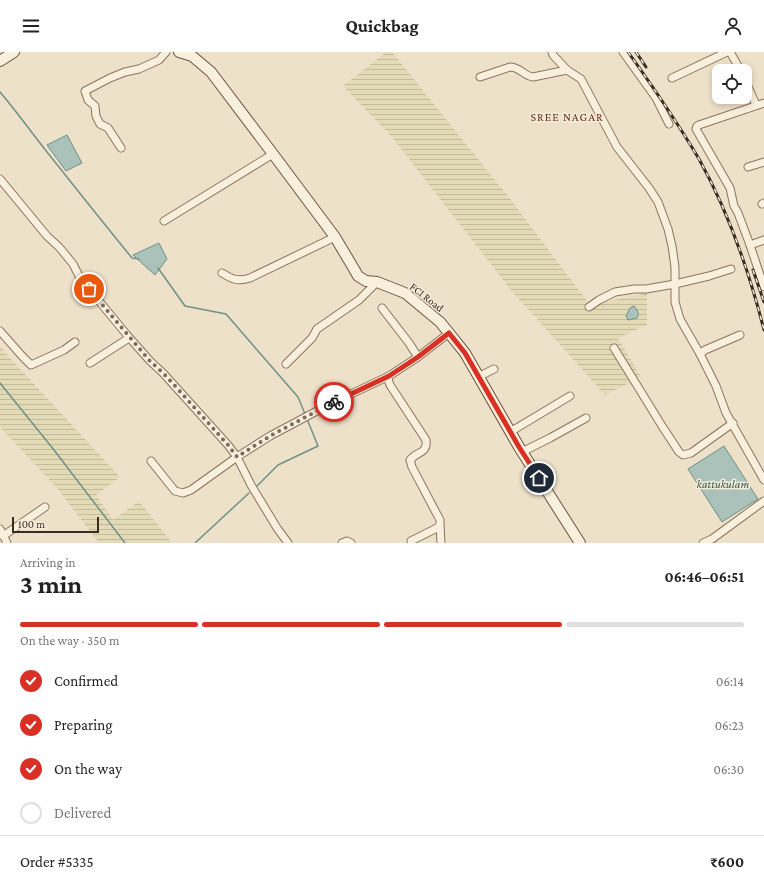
<!DOCTYPE html>
<meta charset="utf-8">
<style>
body{margin:0;font-family:"Crimson Pro",serif;background:#f6f6f6;color:#222;height:100vh;display:flex;flex-direction:column;font-size:15px;white-space:nowrap}
*{box-sizing:border-box;margin:0}
p{font-size:13px;color:#767676}
.icon{flex:none;width:22px;height:22px;fill:none;stroke:currentColor;stroke-width:2;stroke-linecap:round;stroke-linejoin:round}
.map{position:relative;height:491px;overflow:hidden}
.drawer{display:flex;flex-direction:column;background:#fff;flex:1}
.drawer>*{flex:none}
.fabs{position:absolute;left:712px;top:12px;display:grid;gap:8px}
.fabs a{display:grid;place-items:center;width:40px;height:40px;border-radius:8px;background:#fff;box-shadow:0 2px 6px #0003;font-size:20px}
.scale{position:absolute;left:12px;bottom:10px;width:87px;box-sizing:border-box;padding-left:4px;border:2px solid #3b2c21;border-top:0;font-size:11px;line-height:14px;white-space:nowrap;color:#3b2c21;-webkit-text-stroke:3px #f5ecd8;paint-order:stroke}
.pin{position:absolute;display:grid;place-items:center;width:34px;height:34px;color:#fff;margin:-17px;border:2px solid #fff;border-radius:50%;box-shadow:0 1px 4px #0007}
.courier{position:absolute;display:grid;place-items:center;width:40px;height:40px;margin:-20px;border:3px solid #d93025;border-radius:50%;background:#fff;color:#222;box-shadow:0 1px 5px #0007}
.overview em{font-style:normal;font-weight:700}
.overview div{display:flex;flex-direction:column-reverse}
.overview{display:flex;align-items:center;justify-content:space-between;height:68px;padding:0 20px}
h1{font-size:26px;font-weight:700;line-height:30px}
.bar{display:grid;grid-template-columns:repeat(4,1fr);gap:6px 4px;align-content:center;height:48px;padding:0 20px}
.bar i{height:5px;border-radius:3px;background:#e0e0e0}
.bar .current{background:#d93025}
.bar p{grid-column:span 4}
.line{display:flex;align-items:center;gap:10px;padding:0 20px;border-top:1px solid #e0e0e0}
.line div{flex:1}
ol{padding:0 20px;list-style:none}
li{display:flex;align-items:center;gap:12px;height:44px}
li p{margin-inline-start:auto}
li .icon{padding:4px;border-radius:50%;background:#d93025;color:#fff;stroke-width:4}
li:last-child{color:#767676}
li i{width:22px;height:22px;border:2px solid #e0e0e0;border-radius:50%}
header{display:flex;justify-content:space-between;align-items:center;height:52px;padding:0 20px;background:#fff;font-size:18px;font-weight:700}
.map>svg:first-child{display:block}
</style>
<header><svg class="icon" aria-label="menu" viewBox="0 0 24 24"><path d="M4 6h16M4 12h16M4 18h16"/></svg>Quickbag<svg class="icon" aria-label="person" viewBox="0 0 24 24"><circle cx="12" cy="8" r="4"/><path d="M4 21q1-7 8-7t8 7"/></svg></header>
<div class="map">
<svg width="764" height="491" viewBox="0 0 764 491">
<defs>
<pattern id="farmland-rules" width="6" height="5" patternUnits="userSpaceOnUse"><rect width="6" height="5" fill="#e3dab6"/><path d="M0 2.5h6" fill="none" stroke="#c4bb9c"/></pattern>
</defs>
<rect width="100%" height="100%" fill="#eee1c9"/>
<!-- farmland -->
<g fill="url(#farmland-rules)">
<polygon points="386,0 392,0 511,148 590,253 647,241 647,273 618,286 641,325 605,343 510,237 392,85 343,34"/>
<polygon points="0,294 11,307 120,425 96,443 113,468 139,449 172,491 99,491 57,436 0,375"/>
</g>
<!-- water -->
<g fill="#aac2ba" stroke="#709187">
<polygon points="67,83 82,111 66,119 47,93"/>
<polygon points="159,191 167,207 155,223 133,203"/>
<path d="M634,254C637,258 640,261 637,266L628,268L626,264L630,256Z"/>
<polygon points="724,394 758,447 722,470 688,417"/>
</g>
<g fill="none" stroke-linecap="round" stroke-linejoin="round">
<!-- stream -->
<g stroke="#709187" stroke-width="1.5">
<path d="M0,40C18,61 34,84 51,105C78,139 105,173 132,206L139,207"/>
<polyline points="158,216 185,254 226,262 298,345 305,362"/>
<polyline points="0,331 54,398 125,491"/>
<polyline points="257,434 278,413 318,394 307,367"/>
<polyline points="195,491 249,441"/>
</g>
<defs>
<g id="street">
<polyline points="552,0 553,3 567,18 581,27 617,95 649,136 658,150 668,177 672,194 675,215 675,250 680,267 700,302"/>
<polyline points="623,0 656,46 669,72"/>
<polyline points="730,0 741,19"/>
<path d="M480,25L510,15C520,15 524,24 533,25L567,18"/>
<polyline points="672,26 727,0"/>
<polyline points="745,28 756,53"/>
<polyline points="764,51 699,73 697,74 696,77 730,136 734,154 738,161 750,193 764,235"/>
<polyline points="121,96 108,76 100,72 96,64 95,54 88,48 85,39 110,26 125,20 139,17 159,8 166,0"/>
<polyline points="748,115 764,110"/>
<polyline points="0,127 47,184 59,195 73,212 80,226 127,283 150,309 163,321 228,393 237,405 251,433 277,476 288,491"/>
<polyline points="762,152 764,151"/>
<polyline points="164,169 273,102"/>
<polyline points="750,193 764,188"/>
<path d="M222,221C232,227 237,230 250,226L335,185"/>
<polyline points="589,255 599,248 615,240 634,237 646,237 675,232 709,224 731,217"/>
<polyline points="382,256 409,291 418,305"/>
<polyline points="0,279 22,304 31,313 64,298 75,290"/>
<polyline points="740,283 705,298 700,302 716,334 726,361 764,428"/>
<polyline points="614,296 662,374 679,400 683,403 691,401 733,371"/>
<polyline points="90,311 129,286"/>
<polyline points="286,312 312,286 317,277 359,248 377,230"/>
<polyline points="478,325 494,317"/>
<polyline points="510,380 570,344"/>
<polyline points="522,400 550,386 586,366"/>
<polyline points="151,409 175,439 183,441 191,438 237,405 270,384 330,352 389,324"/>
<polyline points="440,473 441,491"/>
<polyline points="0,477 7,491"/>
<polyline points="3,484 45,455"/>
<path d="M411,489L437,476L440,473V468L412,415L410,408C417,399 428,402 426,388L390,333L388,327L389,324L418,305L449,281"/>
<polyline points="342,491 347,489 351,491"/>
<polyline points="703,491 712,487 764,449"/>
</g>
<g id="secondary">
<polyline points="179,0 192,4 211,20 273,102 335,185 354,217 358,224 366,229 377,230 405,241 440,270 449,281 465,301 519,395 580,491"/>
<polyline points="0,9 14,0"/>
</g>
</defs>
<!-- street casing -->
<use href="#street" stroke="#8a745e" stroke-width="9"/>
<!-- secondary casing -->
<use href="#secondary" stroke="#6c5541" stroke-width="12"/>
<!-- street -->
<use href="#street" stroke="#f8efdc" stroke-width="7"/>
<!-- secondary -->
<use href="#secondary" stroke="#f8efdc" stroke-width="10"/>
<defs>
<g id="rail">
<path d="M628,0C653,35 677,70 699,107C729,161 749,219 764,278"/>
<polyline points="636,0 646,15"/>
<polyline points="753,218 764,250"/>
</g>
</defs>
<!-- rail casing -->
<use href="#rail" stroke="#3b2c21" stroke-width="3"/>
<!-- rail -->
<use href="#rail" stroke="#f5ecd8" stroke-width="1.5" stroke-dasharray="4.5" stroke-linecap="butt"/>
</g>
<g fill="none" stroke-linecap="round" stroke-linejoin="round">
<!-- done -->
<polyline stroke="#7a6b5c" stroke-width="4" stroke-dasharray="0 7.2" points="89,237 150,309 163,321 176,335 228,393 237,405 270,384 334,350"/>
<!-- route -->
<polyline stroke="#d93025" stroke-width="5" points="334,350 389,324 418,305 449,281 465,301 519,395 539,426"/>
</g>
<g text-anchor="middle" dominant-baseline="central" stroke-width="3" stroke-linejoin="round" paint-order="stroke">
<!-- street labels -->
<g font-size="11" fill="#3b2c21" stroke="#f5ecd8">
<text transform="translate(427 245) rotate(38)">FCI Road</text>
</g>
<!-- neighbourhood labels -->
<g font-size="12" letter-spacing="1" fill="#662d22" stroke="#f5ecd8">
<text x="567" y="65">SREE NAGAR</text>
</g>
<!-- water labels -->
<g font-size="12" font-style="italic" fill="#315a56" stroke="#f5ecd8">
<text x="723" y="432">kattukulam</text>
</g>
</g>
</svg>
<div class="fabs">
<a><svg class="icon" aria-label="locate" viewBox="0 0 24 24"><circle cx="12" cy="12" r="6"/><path d="M12 2v4M12 18v4M2 12h4M18 12h4"/></svg></a>
</div>
<div class="scale">100 m</div>
<div class="pin" style="left:89px;top:237px;background:#ea580c"><svg class="icon" aria-label="bag" viewBox="0 0 24 24"><path d="M5 8h14l-1 12H6zM9 8a3 3 0 0 1 6 0"/></svg></div>
<div class="pin" style="left:539px;top:426px;background:#1f2937"><svg class="icon" aria-label="home" viewBox="0 0 24 24"><path d="M3 11l9-7 9 7M6 9v11h12V9"/></svg></div>
<div class="courier" style="left:334px;top:350px"><svg class="icon" aria-label="bike" viewBox="0 0 24 24"><circle cx="6" cy="16" r="4"/><circle cx="18" cy="16" r="4"/><path d="M6 16l4-8h5l3 8M10 8l3 8H6M13 5h3"/></svg></div>
</div>
<section class="drawer">
<div class="overview"><div><h1>3 min</h1><p>Arriving in</p></div><em>06:46–06:51</em></div>
<div class="bar"><i class="current"></i><i class="current"></i><i class="current"></i><i></i><p>On the way · 350 m</p></div>
<ol>
<li><svg class="icon" aria-label="check" viewBox="0 0 24 24"><path d="M5 12l5 5 9-10"/></svg>Confirmed<p>06:14</p></li>
<li><svg class="icon" aria-label="check" viewBox="0 0 24 24"><path d="M5 12l5 5 9-10"/></svg>Preparing<p>06:23</p></li>
<li><svg class="icon" aria-label="check" viewBox="0 0 24 24"><path d="M5 12l5 5 9-10"/></svg>On the way<p>06:30</p></li>
<li><i></i>Delivered</li>
</ol>
<div class="line" style="height:52px"><div>Order #5335</div><b>₹600</b></div>
</section>
